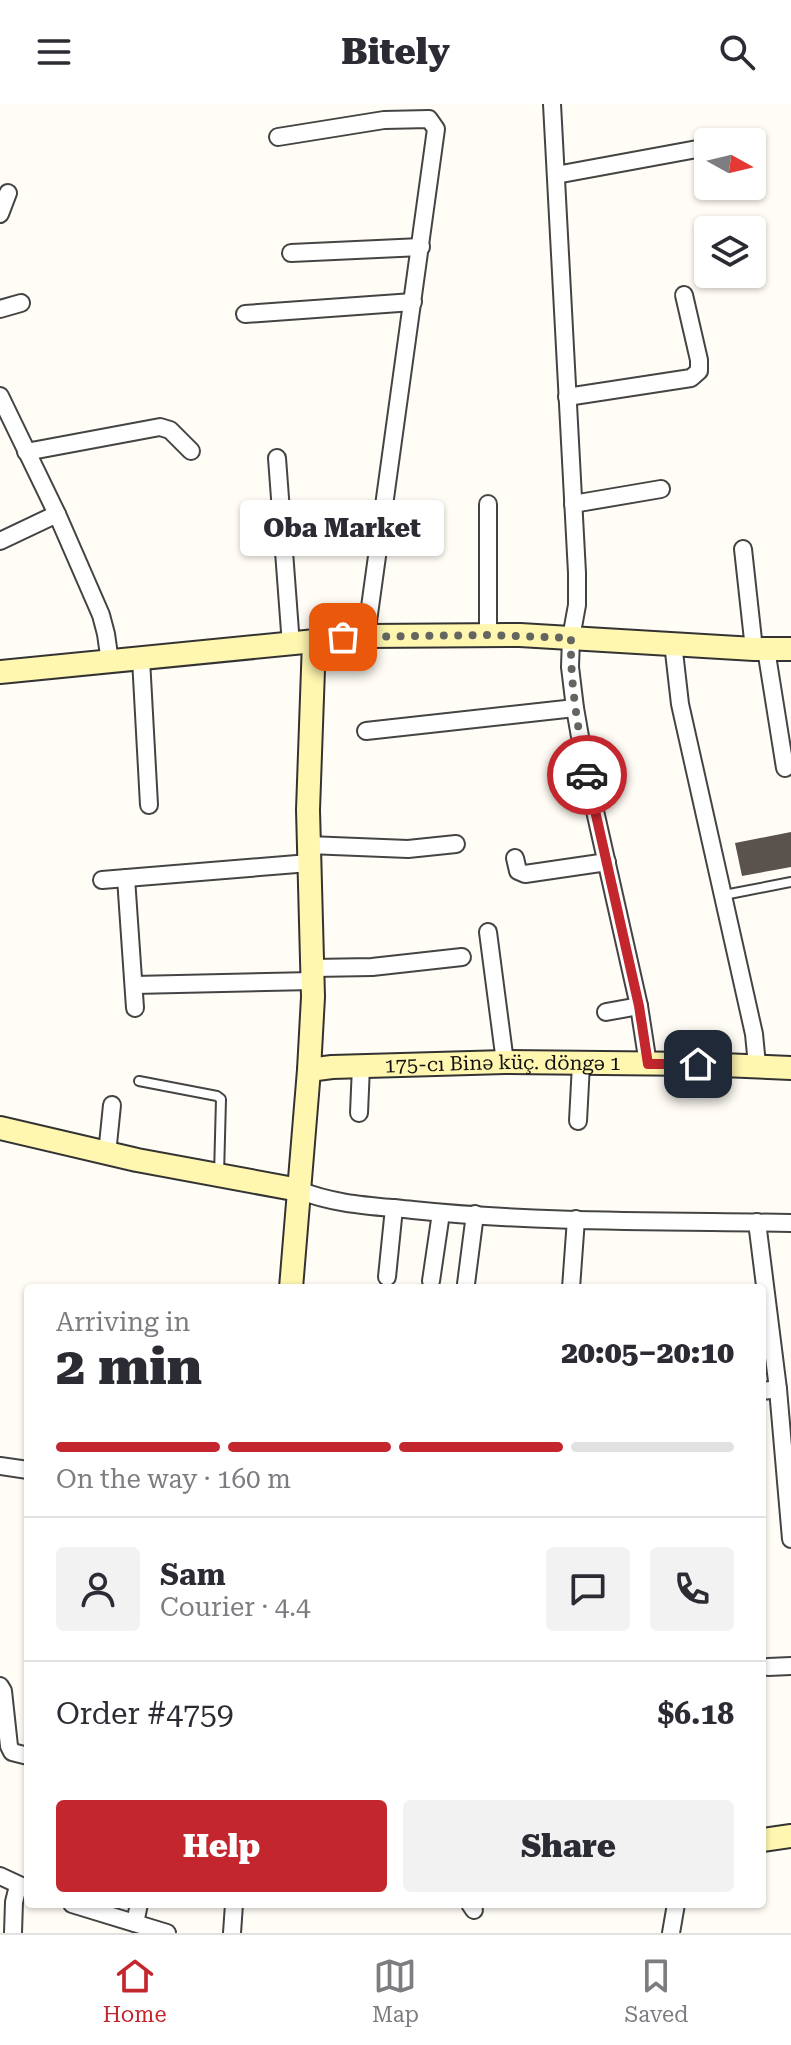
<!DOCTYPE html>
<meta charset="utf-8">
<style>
body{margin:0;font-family:"Roboto Serif",serif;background:#f2f2f3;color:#2b2b33;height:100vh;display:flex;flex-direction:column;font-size:30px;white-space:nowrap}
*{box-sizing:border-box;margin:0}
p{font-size:26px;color:#7c7c81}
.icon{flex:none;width:44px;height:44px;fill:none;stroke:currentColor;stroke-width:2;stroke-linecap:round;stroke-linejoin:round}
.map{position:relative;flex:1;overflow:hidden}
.details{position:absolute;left:24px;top:1180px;width:742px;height:624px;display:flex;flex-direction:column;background:#fff;border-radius:8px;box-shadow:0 2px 6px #0004}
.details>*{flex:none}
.needle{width:52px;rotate:98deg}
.fabs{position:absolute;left:694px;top:24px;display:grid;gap:16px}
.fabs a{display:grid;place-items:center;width:72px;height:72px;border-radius:8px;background:#fff;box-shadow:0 2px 6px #0004;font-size:40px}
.pin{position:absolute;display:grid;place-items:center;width:68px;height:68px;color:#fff;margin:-34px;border-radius:16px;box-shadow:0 4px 12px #0006}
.courier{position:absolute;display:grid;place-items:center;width:80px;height:80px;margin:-40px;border:6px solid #c4262e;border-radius:50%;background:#fff;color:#222;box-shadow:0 2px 10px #0007}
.bubble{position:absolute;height:56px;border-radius:8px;background:#fff;box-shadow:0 2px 6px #0004;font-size:26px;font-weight:800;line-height:56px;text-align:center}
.head em{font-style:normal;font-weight:800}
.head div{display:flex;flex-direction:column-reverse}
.head{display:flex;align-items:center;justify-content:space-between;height:136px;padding:0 32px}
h1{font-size:52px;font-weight:800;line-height:60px}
.bar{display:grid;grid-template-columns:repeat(4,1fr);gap:12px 8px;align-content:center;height:96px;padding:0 32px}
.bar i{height:10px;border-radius:6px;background:#e1e1e2}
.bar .current{background:#c4262e}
.bar p{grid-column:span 4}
.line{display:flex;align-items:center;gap:20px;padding:0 32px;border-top:2px solid #e1e1e2}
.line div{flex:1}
.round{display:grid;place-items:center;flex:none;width:84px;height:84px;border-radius:8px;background:#f2f2f3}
.primary-button{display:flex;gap:16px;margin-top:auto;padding:16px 32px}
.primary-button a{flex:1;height:92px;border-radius:8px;background:#c4262e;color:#fff;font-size:32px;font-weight:800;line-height:92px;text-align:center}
.primary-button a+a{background:#f2f2f3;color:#2b2b33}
header{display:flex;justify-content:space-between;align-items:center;height:104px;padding:0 32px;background:#fff;font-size:36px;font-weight:800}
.tabs{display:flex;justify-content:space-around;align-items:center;height:112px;border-top:2px solid #e1e1e2;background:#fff;font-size:22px;color:#7c7c81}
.tabs a{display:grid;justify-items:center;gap:4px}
.tabs .current{color:#c4262e}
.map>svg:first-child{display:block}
</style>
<header><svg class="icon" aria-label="menu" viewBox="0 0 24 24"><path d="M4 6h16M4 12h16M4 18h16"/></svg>Bitely<svg class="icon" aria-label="search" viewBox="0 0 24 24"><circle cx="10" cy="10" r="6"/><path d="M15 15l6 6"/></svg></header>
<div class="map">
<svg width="791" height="1829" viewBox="0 0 791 1829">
<rect width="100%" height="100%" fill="#fffdf5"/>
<!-- building -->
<polygon fill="#5a524d" points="791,728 791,763 742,772 735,739"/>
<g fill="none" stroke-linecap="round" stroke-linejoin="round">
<defs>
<g id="lane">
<polyline points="724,791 791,778"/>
<polyline points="139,977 217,992 221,995 219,1071"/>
</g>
<g id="street">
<polyline points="552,0 577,469 577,501 571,534 570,563 575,604 586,667 639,902 648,960"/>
<polyline points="278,33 384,16 429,15 436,25 366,532"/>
<polyline points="734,38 739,37"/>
<polyline points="556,71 708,43"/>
<polyline points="0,110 8,89"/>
<polyline points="291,149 421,143"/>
<polyline points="0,205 21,199"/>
<polyline points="245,210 413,198"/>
<polyline points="0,292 57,410 101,511 106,530 110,558"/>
<polyline points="567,293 691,274 699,267 699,256 684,191"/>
<polyline points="26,348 160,323 170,326 191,347"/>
<polyline points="277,354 291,541"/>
<polyline points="573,400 661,385"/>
<polyline points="0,437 57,410"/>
<polyline points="743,445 754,545"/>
<polyline points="488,531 488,400"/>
<polyline points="673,539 680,600 754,930 757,961"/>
<polyline points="766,545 785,664"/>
<polyline points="141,555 149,701"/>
<polyline points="366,627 575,604"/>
<polyline points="308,741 408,745 456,740"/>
<polyline points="515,754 518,767 525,770 607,758"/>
<polyline points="126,774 135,904"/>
<polyline points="102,776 309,759"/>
<polyline points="488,828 505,958"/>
<polyline points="313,864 372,863 462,853"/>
<polyline points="134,881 313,877"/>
<polyline points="606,908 639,902"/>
<polyline points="359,1009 361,962"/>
<polyline points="578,1017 581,960"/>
<polyline points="107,1050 112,1001"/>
<path d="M299,1086C335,1101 375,1102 413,1106C537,1119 667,1117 791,1119"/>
<polyline points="757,1118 778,1285 791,1435"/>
<polyline points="387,1173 394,1104"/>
<polyline points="431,1177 441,1109"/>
<polyline points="466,1180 475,1110"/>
<polyline points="571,1184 576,1115"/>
<polyline points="762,1287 778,1285"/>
<polyline points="0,1362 28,1366"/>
<polyline points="768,1563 791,1562"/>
<polyline points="0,1582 3,1587 9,1642 12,1648 28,1652"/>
<polyline points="0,1772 28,1785"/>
<polyline points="72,1800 167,1829"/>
<polyline points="470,1800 474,1806"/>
<polyline points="135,1819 139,1800"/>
<polyline points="13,1829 14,1798 18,1782"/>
<polyline points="232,1829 234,1800"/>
<polyline points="671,1829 676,1800"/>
</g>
<g id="secondary">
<polyline points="0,568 366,532 520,531 754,545 791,545"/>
<path id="s1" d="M309,966L332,963L505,958L698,960L791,964"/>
<polyline points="0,1024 137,1056 299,1086"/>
<polyline points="291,1184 309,966 313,893 308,706 314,537"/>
<polyline points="762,1736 791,1732"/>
</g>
</defs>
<!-- lane casing -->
<use href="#lane" stroke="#444" stroke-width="12"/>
<!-- street casing -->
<use href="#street" stroke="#444" stroke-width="20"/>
<!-- secondary casing -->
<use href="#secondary" stroke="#333" stroke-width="26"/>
<!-- lane -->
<use href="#lane" stroke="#fff" stroke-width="8"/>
<!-- street -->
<use href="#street" stroke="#fff" stroke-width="16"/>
<!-- secondary -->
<use href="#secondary" stroke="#fff6b0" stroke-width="22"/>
</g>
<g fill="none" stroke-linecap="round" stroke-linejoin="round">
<!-- done -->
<path stroke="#646461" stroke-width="8" stroke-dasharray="0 14.4" d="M343,533L488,531L571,534C570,580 578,625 587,671"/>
<!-- route -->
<polyline stroke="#c4262e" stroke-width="10" points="587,671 639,902 648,960 698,960"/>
</g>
<g text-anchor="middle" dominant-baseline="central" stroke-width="8" stroke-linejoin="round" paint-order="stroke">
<!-- street labels -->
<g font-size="20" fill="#111" stroke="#fff">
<text stroke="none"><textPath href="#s1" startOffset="194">175-cı Binə küç. döngə 1</textPath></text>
</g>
</g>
</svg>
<div class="fabs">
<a><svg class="needle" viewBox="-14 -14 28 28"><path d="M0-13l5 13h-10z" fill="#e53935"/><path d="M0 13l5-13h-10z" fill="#7c7c81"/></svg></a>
<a><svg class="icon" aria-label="layers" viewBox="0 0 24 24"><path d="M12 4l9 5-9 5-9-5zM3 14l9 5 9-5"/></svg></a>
</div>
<div class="pin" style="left:343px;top:533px;background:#ea580c"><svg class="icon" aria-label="bag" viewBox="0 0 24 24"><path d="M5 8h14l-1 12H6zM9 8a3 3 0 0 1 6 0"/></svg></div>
<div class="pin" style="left:698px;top:960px;background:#1f2937"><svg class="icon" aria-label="home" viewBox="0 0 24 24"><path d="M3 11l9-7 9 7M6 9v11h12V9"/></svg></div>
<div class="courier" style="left:587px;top:671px"><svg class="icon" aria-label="car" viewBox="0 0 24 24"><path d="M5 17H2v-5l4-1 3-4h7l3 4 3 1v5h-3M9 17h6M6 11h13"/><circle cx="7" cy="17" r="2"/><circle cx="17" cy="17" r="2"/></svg></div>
<div class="bubble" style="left:240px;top:396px;width:204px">Oba Market</div>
<section class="details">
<div class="head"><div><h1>2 min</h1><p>Arriving in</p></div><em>20:05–20:10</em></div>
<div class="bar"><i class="current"></i><i class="current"></i><i class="current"></i><i></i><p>On the way · 160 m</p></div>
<div class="line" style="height:144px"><a class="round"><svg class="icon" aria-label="person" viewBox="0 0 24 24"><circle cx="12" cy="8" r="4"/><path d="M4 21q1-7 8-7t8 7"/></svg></a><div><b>Sam</b><p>Courier · 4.4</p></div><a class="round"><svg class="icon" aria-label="chat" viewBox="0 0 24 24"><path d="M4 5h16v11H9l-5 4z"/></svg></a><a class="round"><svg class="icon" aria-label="phone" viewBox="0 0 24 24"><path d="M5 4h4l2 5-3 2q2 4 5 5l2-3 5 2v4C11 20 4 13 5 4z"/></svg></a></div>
<div class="line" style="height:104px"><div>Order #4759</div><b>$6.18</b></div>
<div class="primary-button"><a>Help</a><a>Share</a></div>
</section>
</div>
<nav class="tabs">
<a class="current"><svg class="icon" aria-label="home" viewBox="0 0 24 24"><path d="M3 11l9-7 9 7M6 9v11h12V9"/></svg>Home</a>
<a><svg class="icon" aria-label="map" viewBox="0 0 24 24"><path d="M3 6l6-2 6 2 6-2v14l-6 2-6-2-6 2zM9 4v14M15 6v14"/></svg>Map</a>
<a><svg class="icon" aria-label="saved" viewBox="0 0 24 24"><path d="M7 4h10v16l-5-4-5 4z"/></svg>Saved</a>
</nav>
